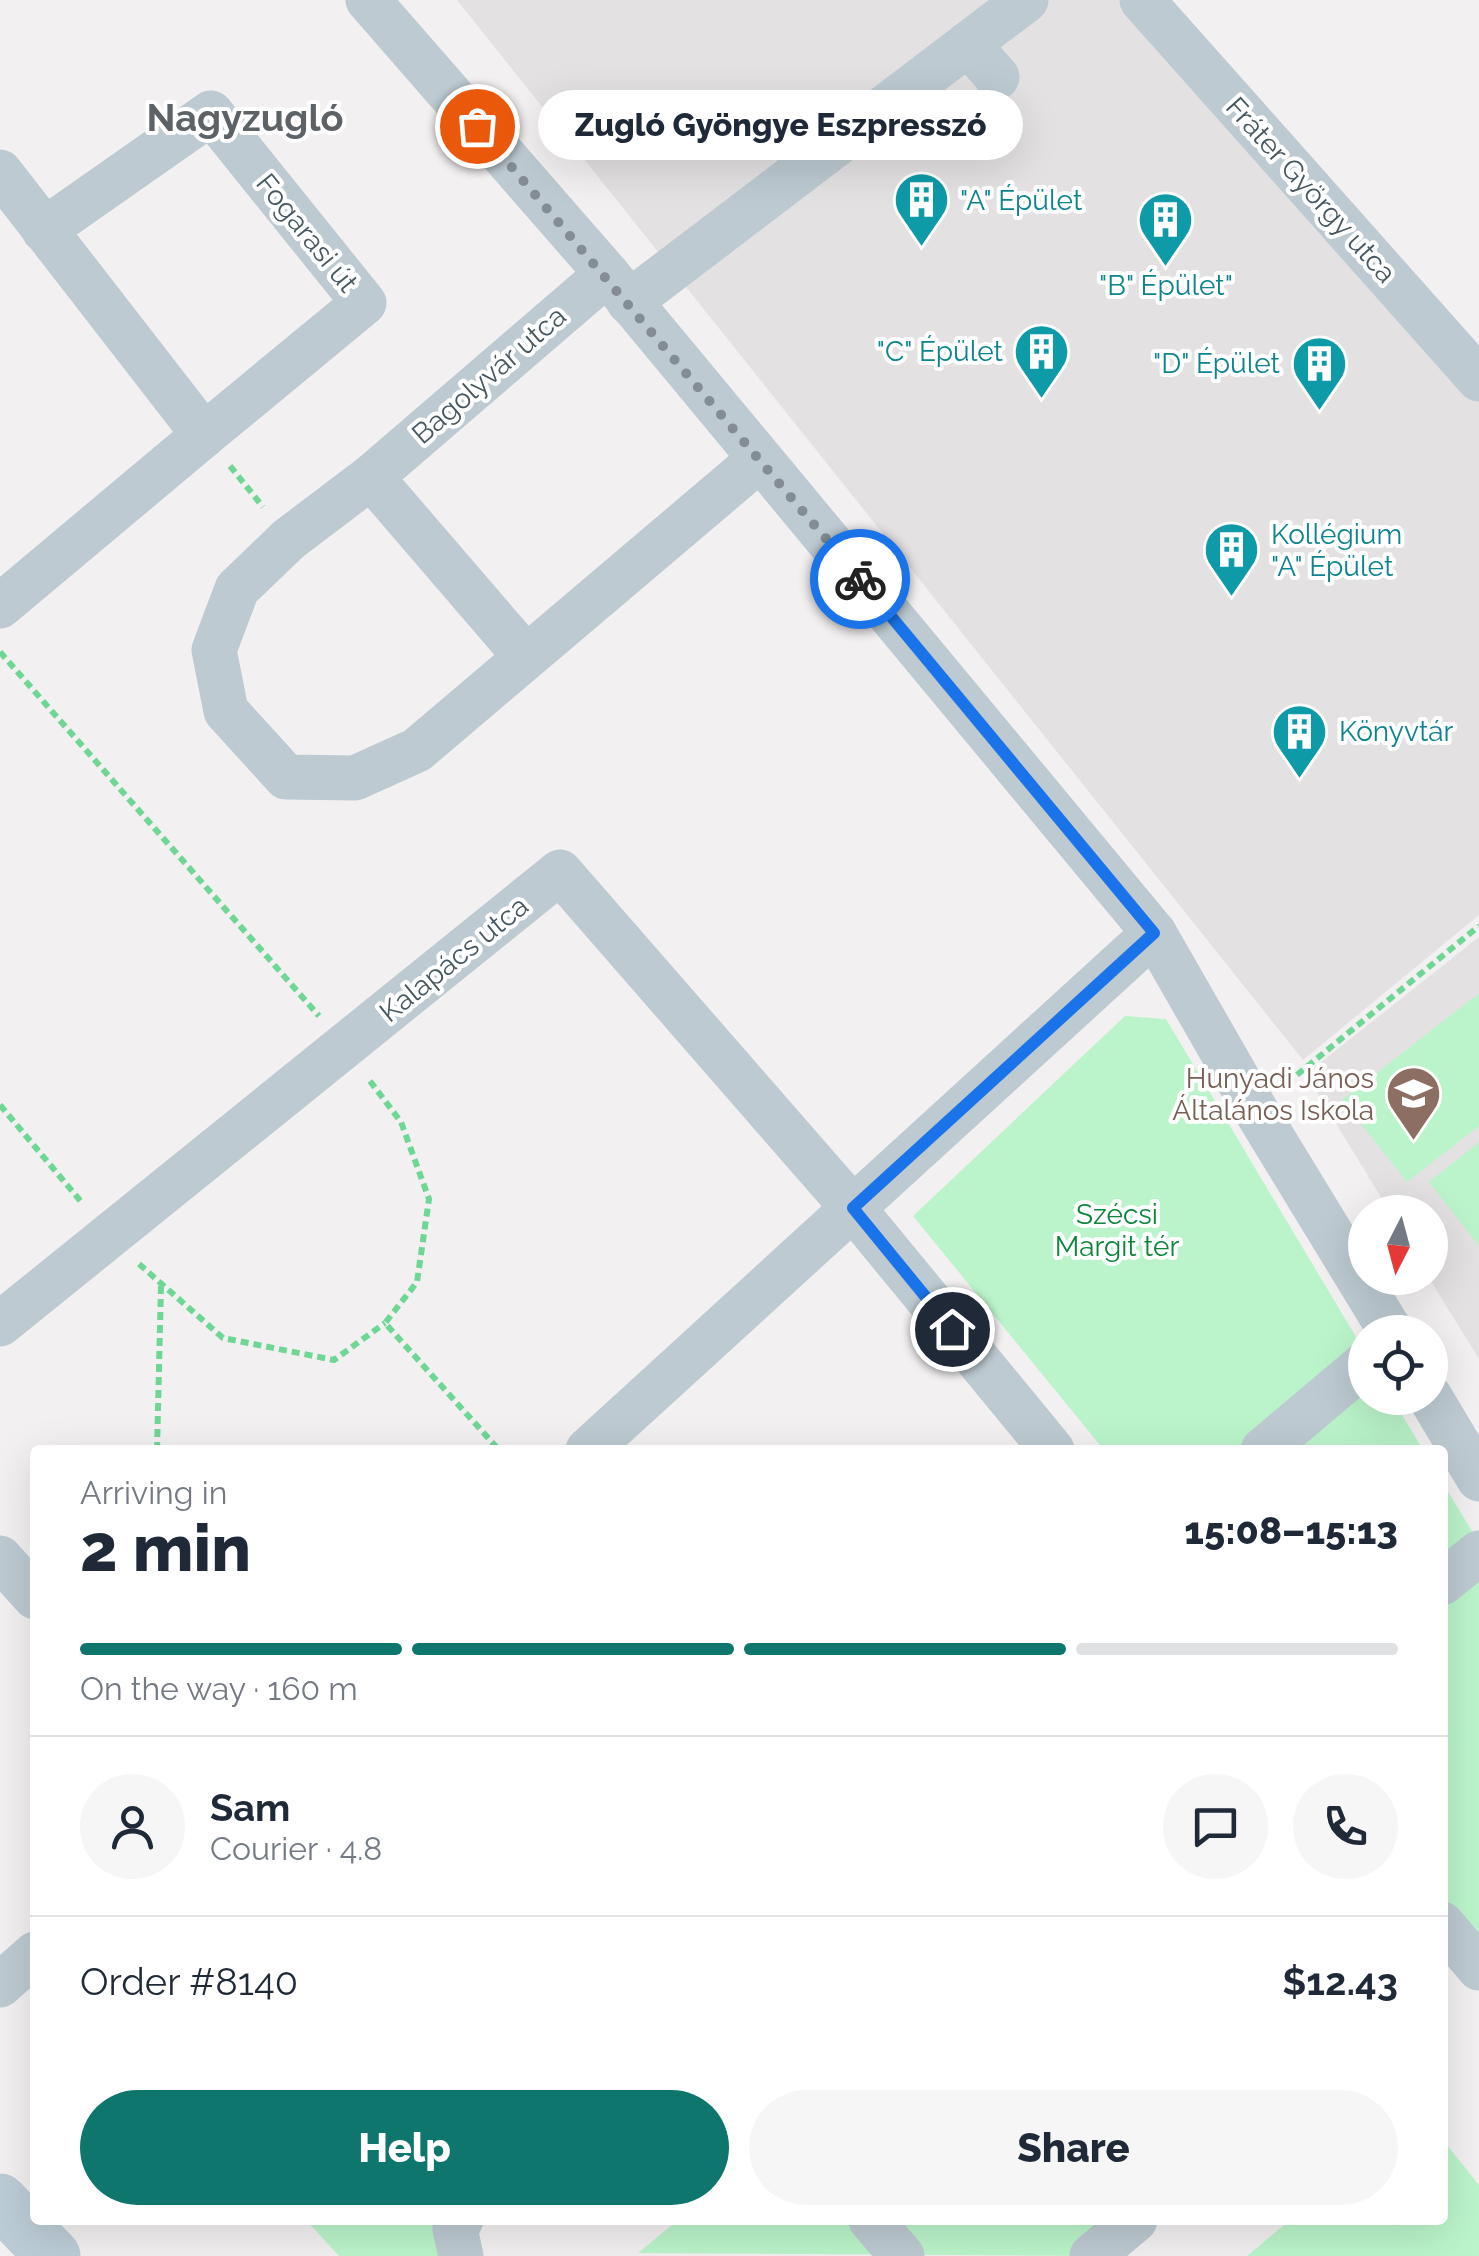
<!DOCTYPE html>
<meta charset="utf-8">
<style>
body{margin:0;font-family:Raleway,sans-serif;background:#f6f6f7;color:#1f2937;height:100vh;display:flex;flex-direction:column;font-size:38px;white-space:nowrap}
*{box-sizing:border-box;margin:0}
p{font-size:32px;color:#747a83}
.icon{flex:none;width:55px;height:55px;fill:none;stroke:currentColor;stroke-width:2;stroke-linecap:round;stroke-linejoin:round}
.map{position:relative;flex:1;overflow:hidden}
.sheet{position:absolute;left:30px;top:1445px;width:1418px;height:780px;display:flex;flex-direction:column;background:#fff;border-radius:10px;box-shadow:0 10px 40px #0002}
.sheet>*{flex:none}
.needle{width:65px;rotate:186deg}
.tools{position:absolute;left:1348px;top:1195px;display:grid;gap:20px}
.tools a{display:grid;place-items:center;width:100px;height:100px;border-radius:50%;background:#fff;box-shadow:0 10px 40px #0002;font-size:50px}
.pin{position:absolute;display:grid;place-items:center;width:85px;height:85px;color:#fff;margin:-42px;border:5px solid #fff;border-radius:50%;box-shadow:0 2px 10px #0007}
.courier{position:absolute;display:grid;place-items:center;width:100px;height:100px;margin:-50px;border:8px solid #1a73e8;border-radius:50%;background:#fff;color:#222;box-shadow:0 2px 12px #0007}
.bubble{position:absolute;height:70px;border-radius:35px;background:#fff;box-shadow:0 10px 40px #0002;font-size:32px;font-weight:800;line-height:70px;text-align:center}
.headline em{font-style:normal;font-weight:800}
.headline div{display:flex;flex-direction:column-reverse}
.headline{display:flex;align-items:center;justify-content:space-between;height:170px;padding:0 50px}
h1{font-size:65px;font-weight:800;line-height:75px}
.bar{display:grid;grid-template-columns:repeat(4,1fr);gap:15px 10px;align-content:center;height:120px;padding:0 50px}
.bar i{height:12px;border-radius:8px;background:#e0e1e3}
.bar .current{background:#0f766e}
.bar p{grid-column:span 4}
.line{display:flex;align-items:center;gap:25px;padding:0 50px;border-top:2px solid #e0e1e3}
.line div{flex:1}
.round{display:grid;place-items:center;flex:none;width:105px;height:105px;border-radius:52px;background:#f6f6f7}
.button{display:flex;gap:20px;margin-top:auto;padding:20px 50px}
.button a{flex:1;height:115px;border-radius:60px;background:#0f766e;color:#fff;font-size:40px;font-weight:800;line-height:115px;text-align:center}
.button a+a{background:#f6f6f7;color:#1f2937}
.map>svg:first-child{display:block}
</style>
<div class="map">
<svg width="1479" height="2256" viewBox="0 0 1479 2256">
<rect width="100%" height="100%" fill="#f3f0f1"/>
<!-- education -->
<g fill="#e4e1e3">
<polygon points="457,0 1148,0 1479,393 1479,915 1303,1060"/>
<polygon points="1479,937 1479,1359 1429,1278 1430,1212 1390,1212 1306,1074"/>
</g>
<!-- green -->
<g fill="#bbf4ca">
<polygon points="1479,993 1479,1126 1407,1182 1342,1100"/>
<polygon points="1125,1016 1166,1019 1365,1352 1365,1398 1392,1398 1423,1450 1104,1450 913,1216"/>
<polygon points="1479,1142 1479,1246 1429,1182"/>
<polygon points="1442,1482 1478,1541 1442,1570"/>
<polygon points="1479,1553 1479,1936 1443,1966 1442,1583"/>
<polygon points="1443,2140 1479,2185 1479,2256 1247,2256 1290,2220 1442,2220"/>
<polygon points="306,2220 481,2220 440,2256 339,2256"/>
<polygon points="678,2220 1135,2220 1092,2256 638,2253"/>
</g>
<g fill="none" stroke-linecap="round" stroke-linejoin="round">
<!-- path -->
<g stroke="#6fd696" stroke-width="6" stroke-dasharray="8 5" stroke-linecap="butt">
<polyline points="230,466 263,507"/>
<polyline points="0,652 319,1016"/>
<polyline points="370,1081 401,1122 429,1199 417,1282 385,1323 499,1450"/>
<polyline points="1287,1083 1479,926"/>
<polyline points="0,1105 83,1204"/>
<polyline points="139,1264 223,1338 334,1360 385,1323"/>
<polyline points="157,1450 161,1286"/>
</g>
<!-- street -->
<g stroke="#bdcad1" stroke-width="45">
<polyline points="368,0 607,274 1154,933 1255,1109 1391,1332"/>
<polyline points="1142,0 1479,379"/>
<polyline points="968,44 997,77"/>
<polyline points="0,172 204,435 364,303 211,113 44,230"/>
<polyline points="607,274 371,477 289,539 237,589 214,650 226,711 286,777 355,778 417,750 760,459"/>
<polyline points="629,302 1026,0"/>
<polyline points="371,477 525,656"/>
<polyline points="0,606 204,435"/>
<polyline points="0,1324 560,872 853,1208 1052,1450"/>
<polyline points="1430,1397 1479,1479"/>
<polyline points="588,1450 1154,933"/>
<polyline points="1263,1450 1365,1364"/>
<polyline points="0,1558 35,1597"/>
<polyline points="1442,1583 1479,1553"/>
<polyline points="1442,1924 1479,1968"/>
<polyline points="0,1985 35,1954"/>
<polyline points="461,2220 455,2229 461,2256"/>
<polyline points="871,2220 902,2256"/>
<polyline points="1092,2256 1135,2220"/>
</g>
<!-- secondary -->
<polyline stroke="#bcccd6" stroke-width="55" points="0,2201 53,2256"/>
</g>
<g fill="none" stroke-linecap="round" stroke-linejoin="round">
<!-- done -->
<polyline stroke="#838d93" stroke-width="10" stroke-dasharray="0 18" points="477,126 860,579"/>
<!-- route -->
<polyline stroke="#1a73e8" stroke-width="12" points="860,579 1154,933 853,1208 952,1329"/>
</g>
<!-- icons -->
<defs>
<symbol id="building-pin" viewBox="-11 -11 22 30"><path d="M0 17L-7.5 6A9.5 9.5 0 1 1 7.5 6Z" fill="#0f9aa8" stroke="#fff"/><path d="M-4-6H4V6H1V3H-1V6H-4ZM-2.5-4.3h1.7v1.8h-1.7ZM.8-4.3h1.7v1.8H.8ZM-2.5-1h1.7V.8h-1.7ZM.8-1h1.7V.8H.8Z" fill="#fff"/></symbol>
<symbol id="school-pin" viewBox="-11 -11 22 30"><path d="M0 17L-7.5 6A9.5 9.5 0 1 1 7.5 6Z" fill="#8d6e63" stroke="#fff"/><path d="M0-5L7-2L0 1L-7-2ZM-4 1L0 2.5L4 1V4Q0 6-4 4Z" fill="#fff"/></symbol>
</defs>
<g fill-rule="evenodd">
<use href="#building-pin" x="890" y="168" width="63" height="86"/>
<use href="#building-pin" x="1134" y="188" width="63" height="86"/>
<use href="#building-pin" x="1010" y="320" width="63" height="86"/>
<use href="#building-pin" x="1288" y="332" width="63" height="86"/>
<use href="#building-pin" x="1200" y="518" width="63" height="86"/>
<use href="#building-pin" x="1268" y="700" width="63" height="86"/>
<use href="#school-pin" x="1382" y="1062" width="63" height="86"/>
</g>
<g text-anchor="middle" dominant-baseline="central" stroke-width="8" stroke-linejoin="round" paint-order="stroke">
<!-- street labels -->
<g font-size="28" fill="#465760" stroke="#fff">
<text transform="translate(1311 190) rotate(48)">Fráter György utca</text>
<text transform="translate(307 233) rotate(51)">Fogarasi út</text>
<text transform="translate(489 375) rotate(-41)">Bagolyvár utca</text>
<text transform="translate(454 959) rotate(-39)">Kalapács utca</text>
</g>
<!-- culture labels -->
<g font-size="28" fill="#0d838f" stroke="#fff" text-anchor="start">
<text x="960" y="200">"A" Épület</text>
<text x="1166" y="285" text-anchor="middle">"B" Épület"</text>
<text x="1003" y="351" text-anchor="end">"C" Épület</text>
<text x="1280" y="363" text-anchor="end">"D" Épület</text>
<text x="1271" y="534">Kollégium<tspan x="1271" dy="32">"A" Épület</tspan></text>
<text x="1339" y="731">Könyvtár</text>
</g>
<!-- education labels -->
<g font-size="28" fill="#785e54" stroke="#fff" text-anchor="end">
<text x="1374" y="1078">Hunyadi János<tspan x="1374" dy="32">Általános Iskola</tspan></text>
</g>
<!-- park labels -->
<g font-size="28" fill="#0d853a" stroke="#fff">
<text x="1117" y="1214">Szécsi<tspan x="1117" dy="32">Margit tér</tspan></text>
</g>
<!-- district labels -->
<g font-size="38" font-weight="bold" fill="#5c6266" stroke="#fff">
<text x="245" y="117">Nagyzugló</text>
</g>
</g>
</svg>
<div class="tools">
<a><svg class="needle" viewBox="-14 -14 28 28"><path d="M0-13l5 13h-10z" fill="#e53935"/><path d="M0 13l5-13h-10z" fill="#747a83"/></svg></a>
<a><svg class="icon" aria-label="locate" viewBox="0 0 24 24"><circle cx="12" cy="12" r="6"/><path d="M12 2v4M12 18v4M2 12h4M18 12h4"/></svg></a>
</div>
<div class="pin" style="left:477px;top:126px;background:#ea580c"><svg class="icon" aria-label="bag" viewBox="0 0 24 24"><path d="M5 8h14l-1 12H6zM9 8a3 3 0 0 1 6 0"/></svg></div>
<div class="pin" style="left:952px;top:1329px;background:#1f2937"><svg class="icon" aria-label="home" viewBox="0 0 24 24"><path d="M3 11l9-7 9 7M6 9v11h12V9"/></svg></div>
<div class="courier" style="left:860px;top:579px"><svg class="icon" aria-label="bike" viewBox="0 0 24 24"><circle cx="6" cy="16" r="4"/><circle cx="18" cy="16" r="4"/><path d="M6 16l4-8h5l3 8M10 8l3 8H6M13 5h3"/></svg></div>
<div class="bubble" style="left:538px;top:90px;width:485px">Zugló Gyöngye Eszpresszó</div>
<section class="sheet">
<div class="headline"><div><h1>2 min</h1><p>Arriving in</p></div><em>15:08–15:13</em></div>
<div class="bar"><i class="current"></i><i class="current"></i><i class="current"></i><i></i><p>On the way · 160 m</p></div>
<div class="line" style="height:180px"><a class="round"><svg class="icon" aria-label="person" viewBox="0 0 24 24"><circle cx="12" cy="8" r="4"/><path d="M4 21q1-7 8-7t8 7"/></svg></a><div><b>Sam</b><p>Courier · 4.8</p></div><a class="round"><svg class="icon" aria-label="chat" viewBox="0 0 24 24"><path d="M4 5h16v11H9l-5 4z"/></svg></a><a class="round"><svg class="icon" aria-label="phone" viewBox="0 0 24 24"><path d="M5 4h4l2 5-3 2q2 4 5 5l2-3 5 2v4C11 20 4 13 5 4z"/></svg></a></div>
<div class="line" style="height:130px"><div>Order #8140</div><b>$12.43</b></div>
<div class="button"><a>Help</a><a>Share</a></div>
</section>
</div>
